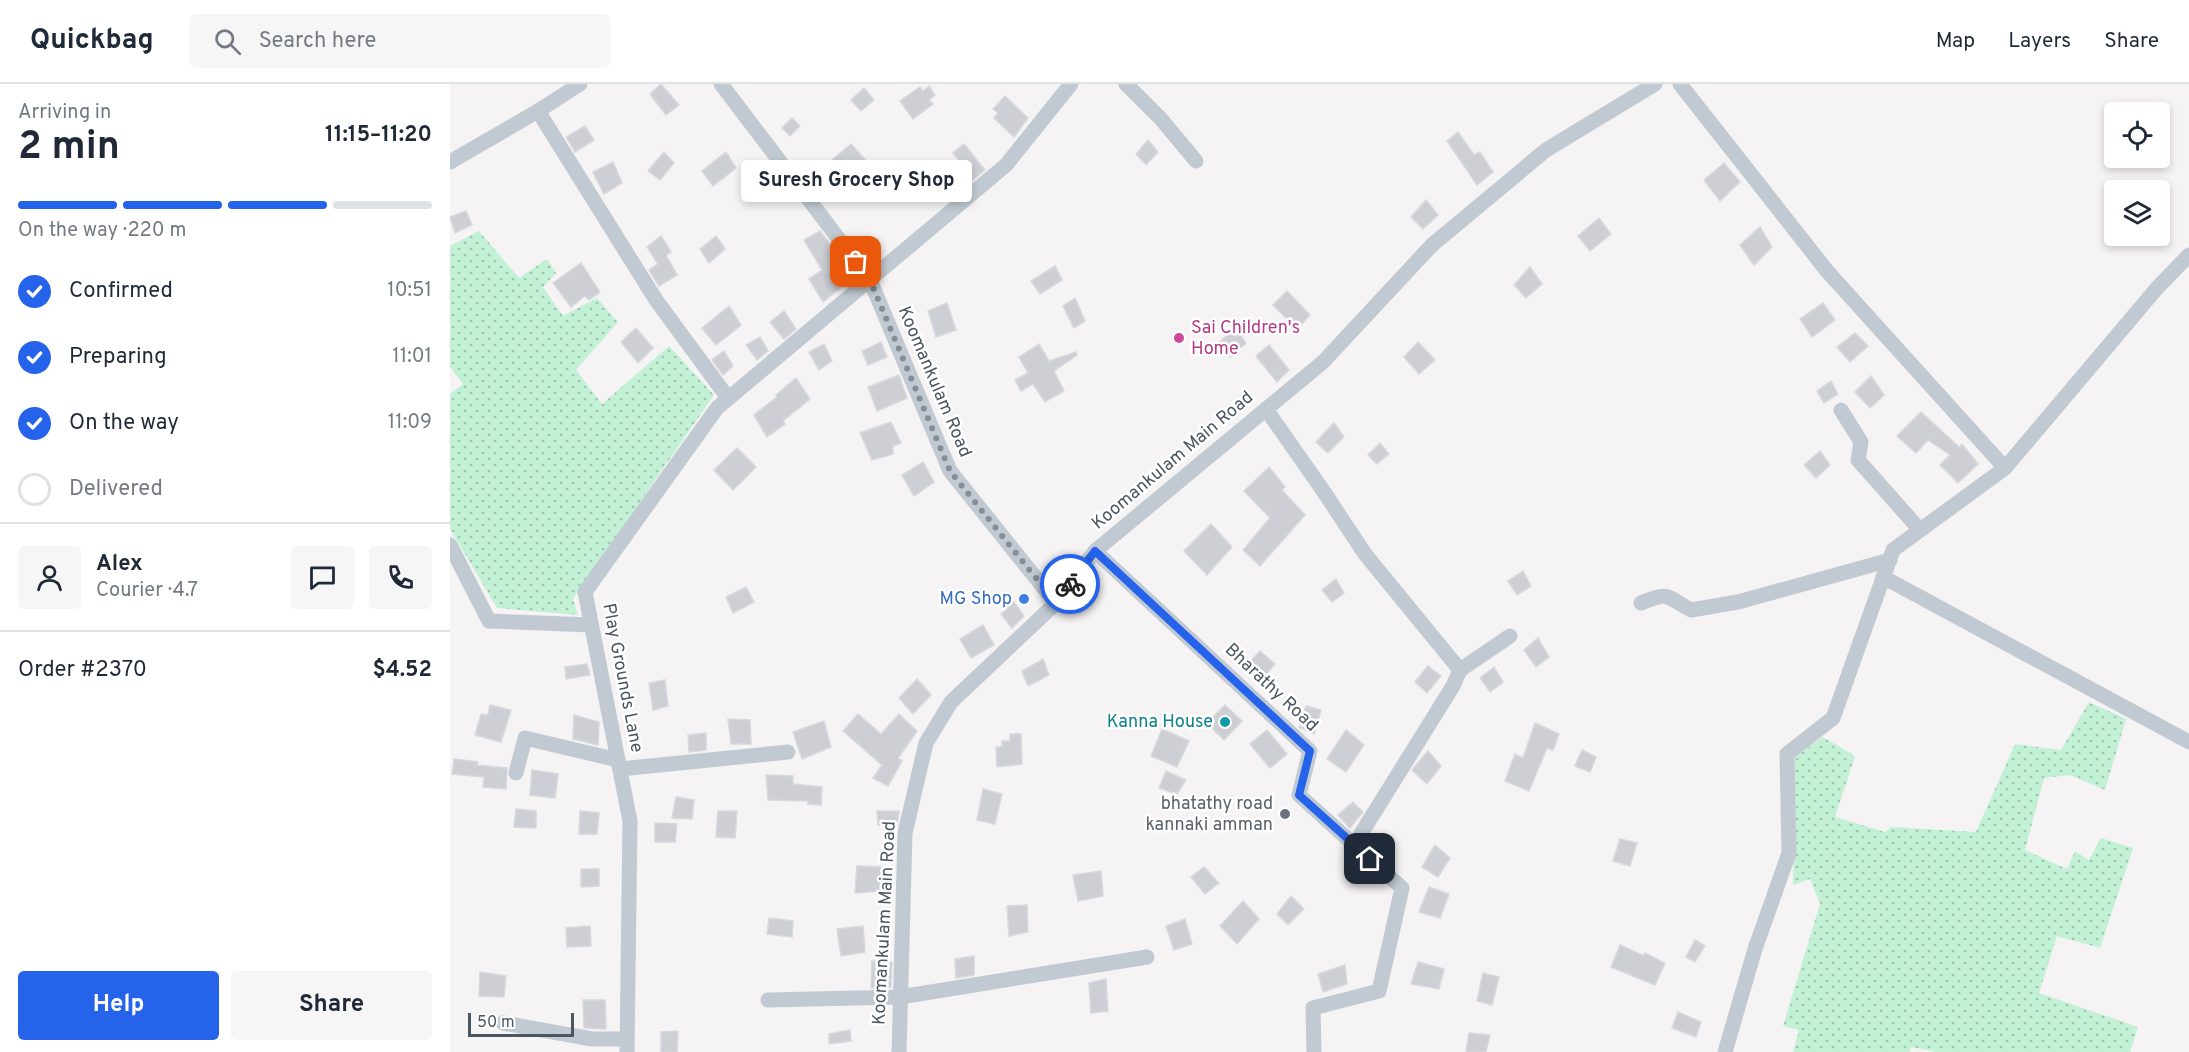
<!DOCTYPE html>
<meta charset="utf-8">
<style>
body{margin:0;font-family:Overpass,sans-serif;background:#f6f6f7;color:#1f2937;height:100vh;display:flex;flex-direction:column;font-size:22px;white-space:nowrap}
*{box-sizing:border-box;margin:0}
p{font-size:20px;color:#747a83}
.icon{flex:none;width:33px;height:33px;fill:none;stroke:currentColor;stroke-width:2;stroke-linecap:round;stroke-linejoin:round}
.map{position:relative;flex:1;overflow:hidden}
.sheet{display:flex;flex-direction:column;background:#fff;width:450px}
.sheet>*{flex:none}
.tools{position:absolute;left:1654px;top:18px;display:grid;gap:12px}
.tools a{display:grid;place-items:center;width:66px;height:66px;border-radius:6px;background:#fff;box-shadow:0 3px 9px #0003;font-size:30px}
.scale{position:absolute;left:18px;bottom:15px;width:106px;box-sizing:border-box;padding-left:6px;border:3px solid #4a5661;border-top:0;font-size:16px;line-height:21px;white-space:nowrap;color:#4a5661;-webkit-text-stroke:4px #fff;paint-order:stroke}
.pin{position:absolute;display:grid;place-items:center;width:51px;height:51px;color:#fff;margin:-26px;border-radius:12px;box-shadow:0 3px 9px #0006}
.courier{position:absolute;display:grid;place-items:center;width:60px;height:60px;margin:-30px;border:4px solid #2563eb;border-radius:50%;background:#fff;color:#222;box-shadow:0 2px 8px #0007}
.bubble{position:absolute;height:42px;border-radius:6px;background:#fff;box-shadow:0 3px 9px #0003;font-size:20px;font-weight:700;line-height:42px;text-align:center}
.headline em{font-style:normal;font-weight:700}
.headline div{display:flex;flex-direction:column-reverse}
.headline{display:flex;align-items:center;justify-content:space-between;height:102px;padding:0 18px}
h1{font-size:39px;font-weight:700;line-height:45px}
.bar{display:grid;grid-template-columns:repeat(4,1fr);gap:9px 6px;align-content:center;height:72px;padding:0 18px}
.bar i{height:8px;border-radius:4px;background:#e0e1e3}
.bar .active{background:#2563eb}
.bar p{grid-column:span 4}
.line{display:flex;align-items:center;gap:15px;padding:0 18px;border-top:2px solid #e0e1e3}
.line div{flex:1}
.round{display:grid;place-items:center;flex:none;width:63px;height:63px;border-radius:6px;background:#f6f6f7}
ol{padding:0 18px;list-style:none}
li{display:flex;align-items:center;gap:18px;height:66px}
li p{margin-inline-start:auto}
li .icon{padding:6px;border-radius:50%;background:#2563eb;color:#fff;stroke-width:4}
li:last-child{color:#747a83}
li i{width:33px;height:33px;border:3px solid #e0e1e3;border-radius:50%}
.cta{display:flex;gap:12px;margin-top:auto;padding:12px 18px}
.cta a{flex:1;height:69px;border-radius:6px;background:#2563eb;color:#fff;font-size:24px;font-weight:700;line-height:69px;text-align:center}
.cta a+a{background:#f6f6f7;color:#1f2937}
header{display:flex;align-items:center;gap:36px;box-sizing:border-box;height:84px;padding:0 30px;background:#fff;border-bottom:2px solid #e0e1e3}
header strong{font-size:28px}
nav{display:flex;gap:33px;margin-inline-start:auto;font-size:21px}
.search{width:420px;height:54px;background:#f6f6f7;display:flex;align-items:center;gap:15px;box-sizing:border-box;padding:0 21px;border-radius:6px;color:#747a83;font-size:22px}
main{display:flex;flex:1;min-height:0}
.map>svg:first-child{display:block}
</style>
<header>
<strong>Quickbag</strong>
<div class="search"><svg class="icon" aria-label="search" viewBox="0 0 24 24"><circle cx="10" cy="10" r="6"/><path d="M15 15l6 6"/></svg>Search here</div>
<nav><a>Map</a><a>Layers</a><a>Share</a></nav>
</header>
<main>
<section class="sheet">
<div class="headline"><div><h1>2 min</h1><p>Arriving in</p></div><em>11:15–11:20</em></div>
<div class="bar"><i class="active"></i><i class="active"></i><i class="active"></i><i></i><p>On the way · 220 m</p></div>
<ol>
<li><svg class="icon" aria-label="check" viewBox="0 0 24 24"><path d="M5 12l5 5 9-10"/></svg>Confirmed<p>10:51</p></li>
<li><svg class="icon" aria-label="check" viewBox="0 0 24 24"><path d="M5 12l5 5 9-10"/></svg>Preparing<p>11:01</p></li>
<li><svg class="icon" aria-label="check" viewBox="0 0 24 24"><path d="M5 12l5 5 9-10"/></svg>On the way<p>11:09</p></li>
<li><i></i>Delivered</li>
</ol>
<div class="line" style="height:108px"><a class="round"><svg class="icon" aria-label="person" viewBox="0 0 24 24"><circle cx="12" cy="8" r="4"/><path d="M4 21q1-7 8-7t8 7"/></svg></a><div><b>Alex</b><p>Courier · 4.7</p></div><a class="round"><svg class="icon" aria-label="chat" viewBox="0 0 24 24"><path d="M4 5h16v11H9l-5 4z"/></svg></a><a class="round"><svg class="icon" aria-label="phone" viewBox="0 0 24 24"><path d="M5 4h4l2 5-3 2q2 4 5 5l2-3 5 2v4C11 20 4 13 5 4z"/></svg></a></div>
<div class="line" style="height:78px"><div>Order #2370</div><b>$4.52</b></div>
<div class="cta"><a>Help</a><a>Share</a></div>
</section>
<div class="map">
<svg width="1739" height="968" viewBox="0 0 1739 968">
<defs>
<pattern id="green-dots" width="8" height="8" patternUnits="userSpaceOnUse" patternTransform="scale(1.5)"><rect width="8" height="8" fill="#c3f1d5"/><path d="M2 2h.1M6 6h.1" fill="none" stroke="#a0c6b0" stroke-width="1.8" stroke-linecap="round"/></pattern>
</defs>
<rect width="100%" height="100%" fill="#f5f3f3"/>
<!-- green -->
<g fill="url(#green-dots)">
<polygon points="29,147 69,194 97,175 106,189 93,203 113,232 147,214 168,238 126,286 152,320 219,262 264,311 123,515 128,531 47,524 0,445 0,310 13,300 0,283 0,162"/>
<polygon points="1639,618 1676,635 1655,706 1620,691 1594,694 1575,766 1617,785 1625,767 1639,776 1651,754 1683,764 1650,864 1607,852 1589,909 1688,943 1680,968 1487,968 1461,963 1460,968 1343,968 1349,946 1333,942 1370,820 1360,795 1343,801 1345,673 1373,653 1405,672 1385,733 1435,748 1441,743 1526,748 1565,660 1611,666"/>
</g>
<!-- building -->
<g fill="#cdcfd5" stroke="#d7d9de" stroke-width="1.5">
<polygon points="211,0 229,21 216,31 200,10"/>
<polygon points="479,2 485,11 479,16 483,20 463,35 450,17 470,3 473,7"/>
<polygon points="414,4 424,16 411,27 401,16"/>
<polygon points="555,12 578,34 564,53 544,34 548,29 543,25"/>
<polygon points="342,34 350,42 340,52 332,44"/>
<polygon points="135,42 144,56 125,68 116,53"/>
<polygon points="1008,48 1024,71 1030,68 1043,88 1027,101 997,57"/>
<polygon points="698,56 708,68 696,81 686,70"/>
<polygon points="401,60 420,81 375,116 356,89 372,77 375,82"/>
<polygon points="514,60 535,86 513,104 499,87 510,77 503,69"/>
<polygon points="214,68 224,79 210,96 198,87"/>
<polygon points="276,68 286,84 263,102 252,87"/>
<polygon points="163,78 172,99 154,110 143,88"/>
<polygon points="1274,79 1290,98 1270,117 1254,96"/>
<polygon points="976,116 988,131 973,145 961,133"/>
<polygon points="16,127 22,141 5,149 0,133"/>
<polygon points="1149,134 1161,150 1140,167 1128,152"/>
<polygon points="1310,143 1322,163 1304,181 1290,161"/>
<polygon points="370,147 385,167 383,168 400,196 373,218 359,195 372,186 354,156"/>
<polygon points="211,152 221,168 216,171 227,191 209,202 199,186 208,180 197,163"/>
<polygon points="266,152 275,165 259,179 250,165"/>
<polygon points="131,179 150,208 139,216 135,212 121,223 103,199"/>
<polygon points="605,182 612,196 590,210 581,197"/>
<polygon points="1080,183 1092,200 1076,214 1064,201"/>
<polygon points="837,207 860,231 847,245 823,221"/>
<polygon points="625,214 635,237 624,244 613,222"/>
<polygon points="497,219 506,246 486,253 478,227"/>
<polygon points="1373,219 1385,236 1362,253 1350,235"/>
<polygon points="279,222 291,241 266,261 252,244"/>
<polygon points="334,227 346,245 334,255 320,238"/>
<polygon points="785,243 796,259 780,273 769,259"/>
<polygon points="186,244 203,264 188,279 171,258"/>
<polygon points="1405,249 1418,262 1400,278 1387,263"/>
<polygon points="310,253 318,267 307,276 296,261"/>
<polygon points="431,258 437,273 418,281 412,267"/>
<polygon points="968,258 985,276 969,290 954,273"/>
<polygon points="374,260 382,277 369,286 359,268"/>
<polygon points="589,260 599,277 626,268 627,271 604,287 614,307 595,318 583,300 571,307 565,296 578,289 569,273"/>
<polygon points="819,261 839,286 827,298 806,272"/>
<polygon points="274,267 283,282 273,291 262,276"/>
<polygon points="449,291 457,314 427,327 418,303"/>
<polygon points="1421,292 1434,311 1420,324 1405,308"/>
<polygon points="346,294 360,315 333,337 335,340 317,353 304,331 327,313 326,311"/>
<polygon points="1381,297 1388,310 1374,319 1367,307"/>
<polygon points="1471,328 1509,363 1512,360 1528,380 1508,399 1490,381 1500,371 1478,356 1466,369 1447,352"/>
<polygon points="441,338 451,359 443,362 443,370 422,376 410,349"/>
<polygon points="884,339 894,353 878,369 866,358"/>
<polygon points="930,359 939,370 927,380 918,371"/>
<polygon points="287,364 306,383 283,406 264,386"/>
<polygon points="1370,367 1380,381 1366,394 1354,381"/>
<polygon points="473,378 484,398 464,412 452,391"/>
<polygon points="819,383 835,403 832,406 855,431 810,482 793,466 820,434 794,407"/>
<polygon points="761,440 782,463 757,491 734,467"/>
<polygon points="1073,487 1081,502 1067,511 1058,497"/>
<polygon points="886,495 894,509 882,518 872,506"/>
<polygon points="296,503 304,518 283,529 276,513"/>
<polygon points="564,518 574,532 562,544 551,530"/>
<polygon points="533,541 544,561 521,574 510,555"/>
<polygon points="1088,554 1099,573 1086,583 1074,566"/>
<polygon points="810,567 825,580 815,592 799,579"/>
<polygon points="593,575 599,591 578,602 572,587"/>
<polygon points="137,580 140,591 116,595 115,583"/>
<polygon points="978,582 991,592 977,609 965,598"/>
<polygon points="1044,583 1053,598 1040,608 1030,594"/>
<polygon points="467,595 481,611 463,630 449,614"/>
<polygon points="215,596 218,622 203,626 199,599"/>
<polygon points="40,621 61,626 51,658 25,651 31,630 38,631"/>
<polygon points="775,621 792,637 774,656 757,639"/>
<polygon points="856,622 871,626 864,650 849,643"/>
<polygon points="408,630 431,650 449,630 467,647 448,674 452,677 438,702 423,694 432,681 393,647"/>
<polygon points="124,631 149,638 148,661 123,655"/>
<polygon points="278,635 300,636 301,660 281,660"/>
<polygon points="374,637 381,663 352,675 343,648"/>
<polygon points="1085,639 1109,650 1103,666 1097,664 1079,707 1055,697 1065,670 1073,674"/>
<polygon points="712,645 739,657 727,683 701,672"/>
<polygon points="817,646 837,670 820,684 800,660"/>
<polygon points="896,646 914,661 896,688 877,675"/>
<polygon points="256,649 256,666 239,668 238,651"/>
<polygon points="560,650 571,650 572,680 547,683 546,663 552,663 552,657 560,657"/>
<polygon points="1132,666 1146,673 1140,688 1125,682"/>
<polygon points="978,667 991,682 977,700 962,686"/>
<polygon points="4,675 28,678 27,681 57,684 56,705 33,703 34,693 2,690"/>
<polygon points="82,686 108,690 105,714 80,711"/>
<polygon points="716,687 736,696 727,710 709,704"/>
<polygon points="316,691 343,692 343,700 372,703 371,721 358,720 358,717 318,716"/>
<polygon points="533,705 552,710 545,740 527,736"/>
<polygon points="226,713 244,716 242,735 222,734"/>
<polygon points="903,718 913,728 900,744 888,731"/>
<polygon points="66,725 86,727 86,744 64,743"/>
<polygon points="130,727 149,729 147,750 129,750"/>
<polygon points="268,727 287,727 285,754 266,753"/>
<polygon points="427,727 449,727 447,741 428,741"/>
<polygon points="205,739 227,740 225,758 205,758"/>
<polygon points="1170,755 1187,759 1180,782 1163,777"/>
<polygon points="985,761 1000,774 988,793 972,783"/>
<polygon points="407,782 431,783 430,807 405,809"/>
<polygon points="754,783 769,799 755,810 741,793"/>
<polygon points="131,785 149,785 149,802 131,803"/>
<polygon points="651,787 653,812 628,817 623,791"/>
<polygon points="979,803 999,810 990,834 969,828"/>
<polygon points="841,812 854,825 838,841 827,830"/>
<polygon points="793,817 809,835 787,860 770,842"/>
<polygon points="577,821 578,848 559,852 557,822"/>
<polygon points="319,834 343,837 342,853 317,850"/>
<polygon points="735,835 742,860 724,866 716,842"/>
<polygon points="140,842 141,862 117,863 116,844"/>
<polygon points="413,842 415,868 391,872 387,845"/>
<polygon points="1245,856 1255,862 1245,878 1236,873"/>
<polygon points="1170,861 1194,872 1195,869 1215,879 1205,901 1161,883"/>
<polygon points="524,872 524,891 506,894 505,875"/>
<polygon points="422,877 442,878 441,903 421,904"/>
<polygon points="968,878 994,885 989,905 961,900"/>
<polygon points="895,881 897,900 873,908 868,890"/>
<polygon points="30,888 56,892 54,913 29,912"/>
<polygon points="1033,889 1049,893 1042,921 1027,917"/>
<polygon points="656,895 658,927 641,929 639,899"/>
<polygon points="133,916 155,916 156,945 134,944"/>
<polygon points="1228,928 1251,938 1246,953 1222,944"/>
<polygon points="400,946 401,957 379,960 379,950"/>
<polygon points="228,947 227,968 211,968 211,948"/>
<polygon points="1019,949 1040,951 1036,968 1016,968"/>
</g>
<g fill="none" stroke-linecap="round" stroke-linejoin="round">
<!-- minor -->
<g stroke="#c1cad2" stroke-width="15">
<polyline points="271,0 420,196 500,387 606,519"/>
<polyline points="676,0 711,35 746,77"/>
<polyline points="1230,0 1377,187 1555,384"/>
<polyline points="88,27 206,216 278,314"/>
<polyline points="0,78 88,27 130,0"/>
<polyline points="816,325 874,408 915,470 1010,586"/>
<polyline points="1391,326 1411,358 1408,376 1470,446"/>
<polyline points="0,461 39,537 141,541"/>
<polyline points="645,467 860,667 849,711 952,804 929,907 863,924 864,968"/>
<polyline points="1433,493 1739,658"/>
<path d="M1191,519C1220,507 1215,512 1241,526L1288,518L1440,476"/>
<polyline points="170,685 338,668"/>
<polyline points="66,689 75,654 168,676"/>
<polyline points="904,761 1003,602 1010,586 1060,552"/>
<polyline points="318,916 450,913 697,873"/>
<polyline points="53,939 142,955 177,955"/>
<polyline points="177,968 180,737 135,508 267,324 556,81 621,0"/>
<polyline points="449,968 455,749 476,659 501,618 606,519 645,467 873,278 982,161 1096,66 1205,0"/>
<polyline points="1275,968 1305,865 1339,769 1337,670 1383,634 1443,466 1555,384 1707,204 1739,171"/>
</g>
</g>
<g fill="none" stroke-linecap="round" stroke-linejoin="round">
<!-- done -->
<polyline stroke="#868d94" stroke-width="6" stroke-dasharray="0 10.8" points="406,178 420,196 500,387 606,519 620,500"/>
<!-- route -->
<polyline stroke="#2563eb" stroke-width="8" points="620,500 645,467 860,667 849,711 920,775"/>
</g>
<!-- markers -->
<circle fill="#d1479c" stroke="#fff" stroke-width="2" cx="729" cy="254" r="6"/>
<circle fill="#3f7fe0" stroke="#fff" stroke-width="2" cx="574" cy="515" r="6"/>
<circle fill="#0f9aa8" stroke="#fff" stroke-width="2" cx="775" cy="638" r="6"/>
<circle fill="#6b7280" stroke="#fff" stroke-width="2" cx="835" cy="730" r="6"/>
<g text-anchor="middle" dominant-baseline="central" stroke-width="5" stroke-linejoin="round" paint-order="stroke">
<!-- hotel labels -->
<g font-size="18" fill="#b23c85" stroke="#fff" text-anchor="start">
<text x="741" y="244">Sai Children's<tspan x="741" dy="21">Home</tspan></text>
</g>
<!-- street labels -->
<g font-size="18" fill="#4a5661" stroke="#fff">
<text transform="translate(484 298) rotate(67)">Koomankulam Road</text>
<text transform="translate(723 377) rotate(-40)">Koomankulam Main Road</text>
<text transform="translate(172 594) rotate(79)">Play Grounds Lane</text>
<text transform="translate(821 604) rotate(43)">Bharathy Road</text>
<text transform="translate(435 839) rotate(-87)">Koomankulam Main Road</text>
</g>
<!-- shop labels -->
<g font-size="18" fill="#366cbe" stroke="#fff" text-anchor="end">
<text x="562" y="515">MG Shop</text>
</g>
<!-- culture labels -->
<g font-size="18" fill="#0d838f" stroke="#fff" text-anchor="end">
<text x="763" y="638">Kanna House</text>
</g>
<!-- worship labels -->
<g font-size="18" fill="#5b616d" stroke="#fff" text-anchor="end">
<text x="823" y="720">bhatathy road<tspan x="823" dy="21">kannaki amman</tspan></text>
</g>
</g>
</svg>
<div class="tools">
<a><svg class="icon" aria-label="locate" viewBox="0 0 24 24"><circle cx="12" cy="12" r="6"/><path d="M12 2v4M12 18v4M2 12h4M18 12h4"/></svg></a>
<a><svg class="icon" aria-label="layers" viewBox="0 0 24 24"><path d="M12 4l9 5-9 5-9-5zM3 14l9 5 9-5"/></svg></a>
</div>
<div class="scale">50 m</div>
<div class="pin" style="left:406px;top:178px;background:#ea580c"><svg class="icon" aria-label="bag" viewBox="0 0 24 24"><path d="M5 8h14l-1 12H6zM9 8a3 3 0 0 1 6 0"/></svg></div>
<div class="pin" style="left:920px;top:775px;background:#1f2937"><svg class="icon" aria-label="home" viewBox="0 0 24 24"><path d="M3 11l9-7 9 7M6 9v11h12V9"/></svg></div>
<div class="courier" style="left:620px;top:500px"><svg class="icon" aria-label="bike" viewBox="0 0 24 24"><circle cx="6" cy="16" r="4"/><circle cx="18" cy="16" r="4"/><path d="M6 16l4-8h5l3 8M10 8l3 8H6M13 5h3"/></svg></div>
<div class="bubble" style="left:291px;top:76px;width:231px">Suresh Grocery Shop</div>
</div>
</main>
